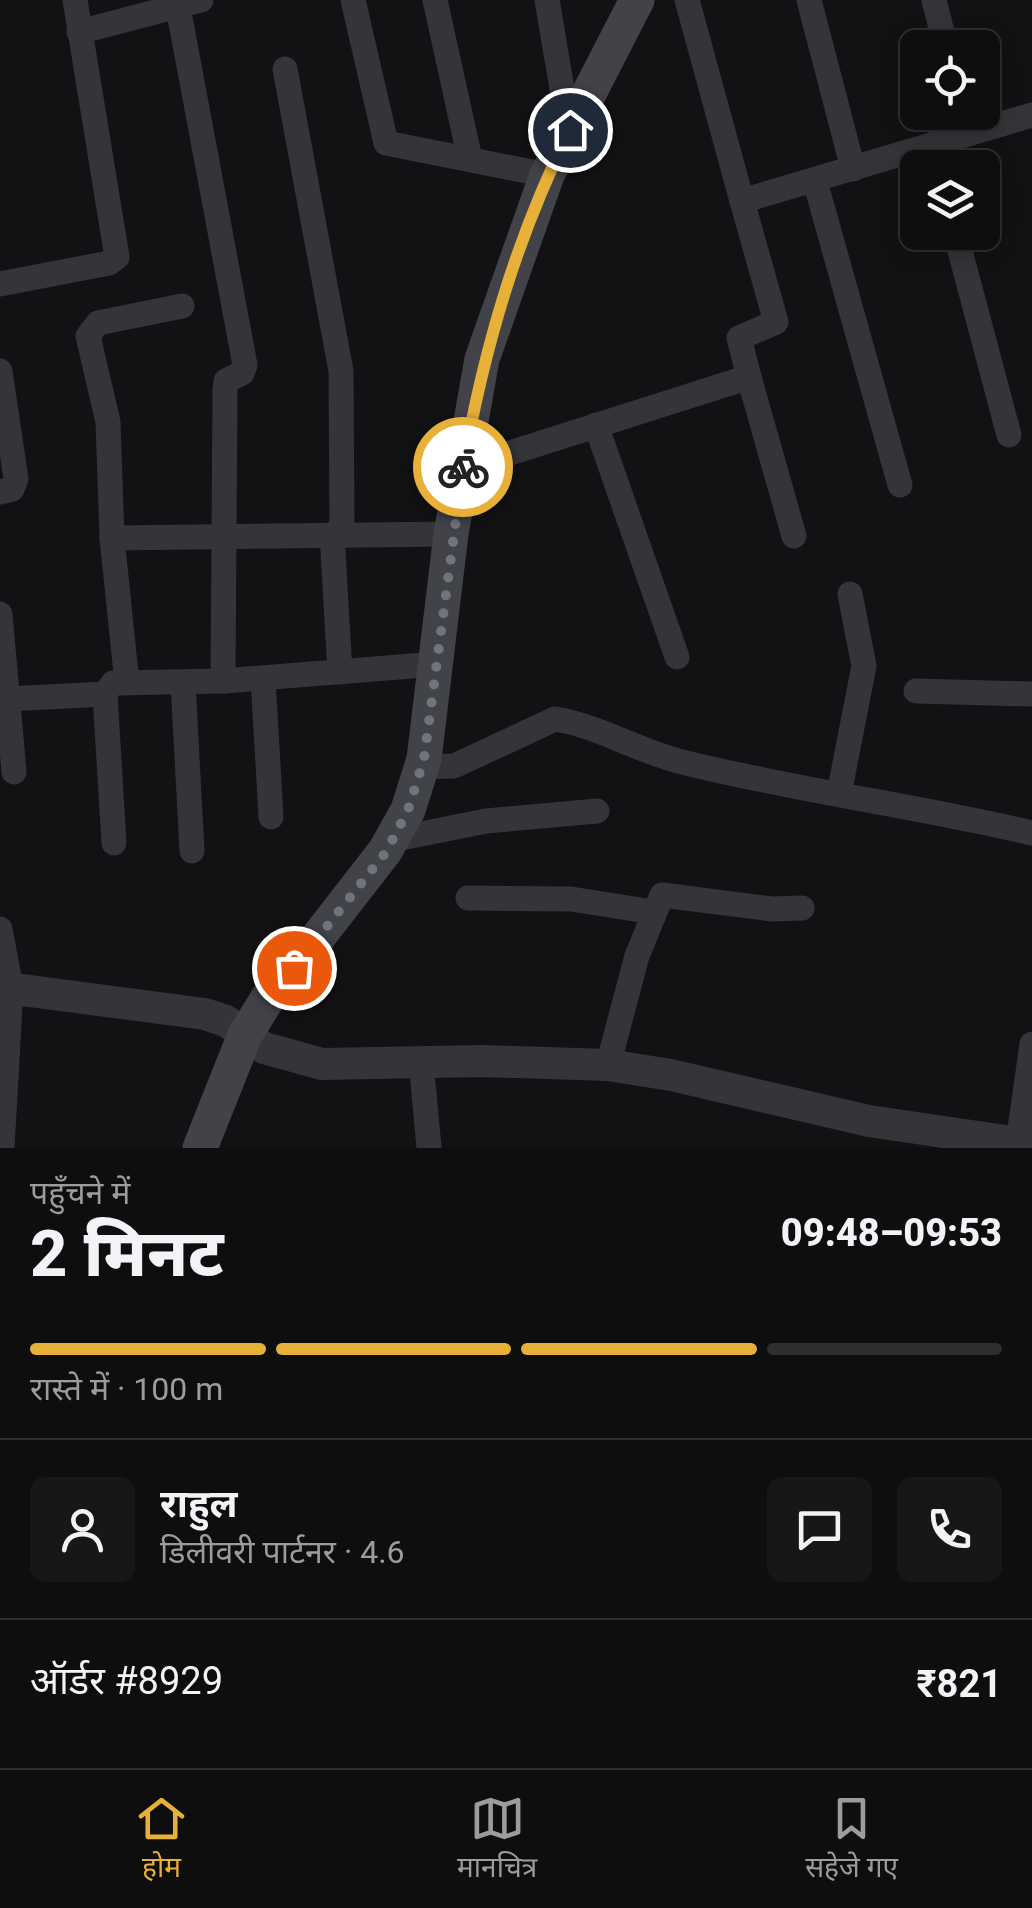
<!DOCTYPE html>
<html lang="hi">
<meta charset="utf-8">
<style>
body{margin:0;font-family:Roboto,"Noto Sans Devanagari",sans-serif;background:#171718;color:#f1f3f6;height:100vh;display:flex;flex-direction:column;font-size:38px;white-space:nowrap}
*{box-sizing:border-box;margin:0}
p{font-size:32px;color:#9b9c9e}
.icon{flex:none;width:55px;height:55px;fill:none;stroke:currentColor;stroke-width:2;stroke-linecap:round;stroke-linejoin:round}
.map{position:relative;height:1148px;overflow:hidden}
.details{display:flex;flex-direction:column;background:#0e0e0f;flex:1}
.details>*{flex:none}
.fabs{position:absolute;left:900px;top:30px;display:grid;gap:20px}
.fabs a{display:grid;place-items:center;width:100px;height:100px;border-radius:15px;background:#0e0e0f;box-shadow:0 5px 25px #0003,0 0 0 2px #2e2e2f;font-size:50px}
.pin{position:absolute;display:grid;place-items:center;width:85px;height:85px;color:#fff;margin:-42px;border:5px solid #fff;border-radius:50%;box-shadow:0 2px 10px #0007}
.courier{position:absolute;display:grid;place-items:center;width:100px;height:100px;margin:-50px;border:8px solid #e7b038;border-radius:50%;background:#fff;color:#222;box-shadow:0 2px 12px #0007}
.overview em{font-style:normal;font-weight:800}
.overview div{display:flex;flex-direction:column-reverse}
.overview{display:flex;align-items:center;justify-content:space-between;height:170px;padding:0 30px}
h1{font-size:65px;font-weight:800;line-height:75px}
.bar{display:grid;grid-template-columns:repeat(4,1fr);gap:15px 10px;align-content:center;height:120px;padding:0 30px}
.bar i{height:12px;border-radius:8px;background:#2e2e2f}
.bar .on{background:#e7b038}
.bar p{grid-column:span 4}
.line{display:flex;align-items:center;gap:25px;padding:0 30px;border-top:2px solid #2e2e2f}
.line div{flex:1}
.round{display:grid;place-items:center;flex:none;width:105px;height:105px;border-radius:15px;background:#171718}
.dock{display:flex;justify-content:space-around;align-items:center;height:140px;border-top:2px solid #2e2e2f;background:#0e0e0f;font-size:28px;color:#9b9c9e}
.dock a{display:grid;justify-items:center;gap:5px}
.dock .on{color:#e7b038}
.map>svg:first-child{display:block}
</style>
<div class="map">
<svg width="1032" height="1148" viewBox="0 0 1032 1148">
<rect width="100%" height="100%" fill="#121214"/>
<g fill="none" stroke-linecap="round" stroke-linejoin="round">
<!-- minor -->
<g stroke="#343439" stroke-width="25">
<polyline points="353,0 386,143 547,175"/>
<polyline points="435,0 470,159"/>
<polyline points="547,0 569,130"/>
<polyline points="687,0 742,201 1032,115"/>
<polyline points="809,0 853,169"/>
<polyline points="934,0 946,48"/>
<polyline points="178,7 245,365 242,373 226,381 225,390 223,681"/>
<polyline points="79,32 201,0"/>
<polyline points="285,69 341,371 342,533"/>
<polyline points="815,181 900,485"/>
<polyline points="955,232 1009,435"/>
<polyline points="0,284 109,263 117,257 75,0"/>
<polyline points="0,371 16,479 12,489 0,492"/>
<polyline points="749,377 794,536"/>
<polyline points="596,425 677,657"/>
<polyline points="463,468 749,377 739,338 776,322 742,201"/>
<polyline points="332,534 340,672"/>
<polyline points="112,538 451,534"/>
<polyline points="0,614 14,772"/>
<polyline points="263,678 271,817"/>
<polyline points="183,682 192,851"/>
<polyline points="127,683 112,538 108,422 88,336 98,323 182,306"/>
<polyline points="916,691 1032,694"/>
<polyline points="105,694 114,843"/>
<polyline points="8,699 105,694 113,683 223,681 437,664"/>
<path d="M421,767L454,766L555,719C600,726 641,753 686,763C801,791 917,806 1032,833"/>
<polyline points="839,794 864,666 850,594"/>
<polyline points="391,840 486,821 597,811"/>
<polyline points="468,898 571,899 653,912"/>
<polyline points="0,929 11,988 2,1148"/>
<polyline points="421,1061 429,1148"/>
<polyline points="608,1065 637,956 662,895 772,909 802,908"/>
<polyline points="1018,1143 1032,1044"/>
</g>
<!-- tertiary -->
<polyline stroke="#343439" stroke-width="32" points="0,987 205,1014 226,1021 264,1048 322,1064 482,1061 608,1065 671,1075 869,1121 1032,1145"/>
<!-- secondary -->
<polyline stroke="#424349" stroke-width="35" points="200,1148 245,1035 276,985 294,968 385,851 408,810 424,759 451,534 482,359 547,175 637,0"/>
</g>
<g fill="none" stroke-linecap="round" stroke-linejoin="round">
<!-- done -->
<polyline stroke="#72747c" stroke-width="10" stroke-dasharray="0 18" points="294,968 386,852 408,810 424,759 463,467"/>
<!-- route -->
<path stroke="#e7b038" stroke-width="12" d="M463,467C484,349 516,238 570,130"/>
</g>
</svg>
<div class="fabs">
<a><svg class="icon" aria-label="locate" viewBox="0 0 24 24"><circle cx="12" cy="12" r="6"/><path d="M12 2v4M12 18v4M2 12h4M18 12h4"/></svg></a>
<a><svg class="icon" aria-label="layers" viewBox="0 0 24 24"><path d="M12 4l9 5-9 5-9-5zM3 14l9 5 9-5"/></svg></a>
</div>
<div class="pin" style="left:294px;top:968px;background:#ea580c"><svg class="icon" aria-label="bag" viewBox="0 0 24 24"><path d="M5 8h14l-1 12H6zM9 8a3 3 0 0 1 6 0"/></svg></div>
<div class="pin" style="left:570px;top:130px;background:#1f2937"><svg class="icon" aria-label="home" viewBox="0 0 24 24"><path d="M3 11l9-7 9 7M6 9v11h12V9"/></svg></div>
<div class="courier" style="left:463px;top:467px"><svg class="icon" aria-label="bike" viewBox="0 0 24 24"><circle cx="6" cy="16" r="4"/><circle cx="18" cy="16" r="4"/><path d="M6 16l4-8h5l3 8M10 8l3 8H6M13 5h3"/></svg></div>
</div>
<section class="details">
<div class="overview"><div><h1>2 मिनट</h1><p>पहुँचने में</p></div><em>09:48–09:53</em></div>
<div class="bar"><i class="on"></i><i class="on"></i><i class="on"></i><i></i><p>रास्ते में · 100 m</p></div>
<div class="line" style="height:180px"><a class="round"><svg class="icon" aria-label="person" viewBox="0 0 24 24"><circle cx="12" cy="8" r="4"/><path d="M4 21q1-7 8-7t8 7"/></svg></a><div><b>राहुल</b><p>डिलीवरी पार्टनर · 4.6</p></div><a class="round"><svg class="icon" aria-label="chat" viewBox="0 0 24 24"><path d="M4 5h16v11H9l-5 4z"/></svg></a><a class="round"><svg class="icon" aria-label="phone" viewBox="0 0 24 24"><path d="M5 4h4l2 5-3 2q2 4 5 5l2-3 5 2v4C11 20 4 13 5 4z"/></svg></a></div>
<div class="line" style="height:130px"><div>ऑर्डर #8929</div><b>₹821</b></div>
</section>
<nav class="dock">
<a class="on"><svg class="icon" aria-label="home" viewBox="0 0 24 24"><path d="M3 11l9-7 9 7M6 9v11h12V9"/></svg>होम</a>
<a><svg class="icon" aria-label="map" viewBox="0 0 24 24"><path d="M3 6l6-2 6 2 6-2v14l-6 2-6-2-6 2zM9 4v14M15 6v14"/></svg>मानचित्र</a>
<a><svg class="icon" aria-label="saved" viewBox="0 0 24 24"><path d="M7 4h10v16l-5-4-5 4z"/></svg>सहेजे गए</a>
</nav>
